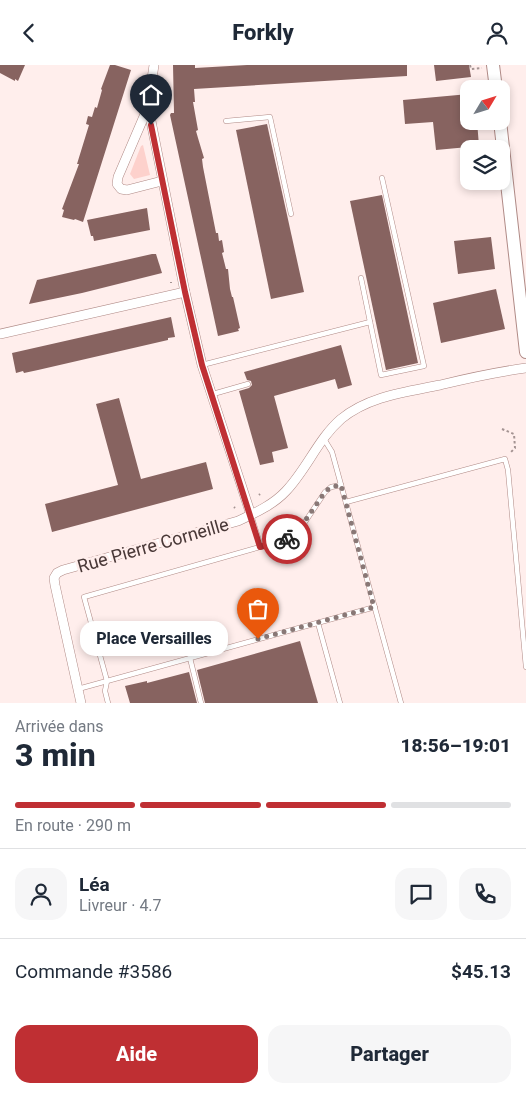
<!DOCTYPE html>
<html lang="fr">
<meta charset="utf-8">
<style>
body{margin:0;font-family:Roboto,sans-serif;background:#f6f6f7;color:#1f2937;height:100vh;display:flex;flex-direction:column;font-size:19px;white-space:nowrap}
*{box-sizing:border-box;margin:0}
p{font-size:16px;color:#747a83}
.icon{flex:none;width:28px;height:28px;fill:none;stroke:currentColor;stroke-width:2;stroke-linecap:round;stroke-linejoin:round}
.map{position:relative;height:638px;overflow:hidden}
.details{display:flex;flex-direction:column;background:#fff;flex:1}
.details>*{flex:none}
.needle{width:32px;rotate:52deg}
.tools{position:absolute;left:460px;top:15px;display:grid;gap:10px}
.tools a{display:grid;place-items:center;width:50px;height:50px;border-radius:10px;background:#fff;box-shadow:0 2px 8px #0003;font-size:25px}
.pin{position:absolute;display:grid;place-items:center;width:42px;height:42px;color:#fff;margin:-51px -21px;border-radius:50% 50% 50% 0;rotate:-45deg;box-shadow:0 0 5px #0007}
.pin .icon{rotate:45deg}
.courier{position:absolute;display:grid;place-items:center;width:50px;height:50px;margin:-25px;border:4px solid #bf2f33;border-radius:50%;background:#fff;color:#222;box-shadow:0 1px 6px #0007}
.bubble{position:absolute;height:35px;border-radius:15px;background:#fff;box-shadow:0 2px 8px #0003;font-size:16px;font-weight:800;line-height:35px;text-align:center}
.overview em{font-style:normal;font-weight:800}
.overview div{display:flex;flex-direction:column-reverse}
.overview{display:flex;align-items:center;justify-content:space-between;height:85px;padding:0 15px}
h1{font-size:32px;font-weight:800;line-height:38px}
.bar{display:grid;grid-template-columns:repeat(4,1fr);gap:8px 5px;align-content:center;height:60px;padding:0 15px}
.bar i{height:6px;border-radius:4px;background:#e0e1e3}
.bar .on{background:#bf2f33}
.bar p{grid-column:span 4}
.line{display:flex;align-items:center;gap:12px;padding:0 15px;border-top:1px solid #e0e1e3}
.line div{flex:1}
.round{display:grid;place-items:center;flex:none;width:52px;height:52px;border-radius:15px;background:#f6f6f7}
.action{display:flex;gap:10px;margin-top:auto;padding:10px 15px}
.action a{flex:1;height:58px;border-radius:15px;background:#bf2f33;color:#fff;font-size:20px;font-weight:800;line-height:58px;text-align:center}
.action a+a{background:#f6f6f7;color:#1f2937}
header{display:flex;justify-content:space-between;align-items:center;height:65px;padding:0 15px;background:#fff;font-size:22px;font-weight:800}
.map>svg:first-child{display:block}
</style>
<header><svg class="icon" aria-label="back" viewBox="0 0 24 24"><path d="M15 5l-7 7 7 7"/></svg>Forkly<svg class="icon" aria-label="person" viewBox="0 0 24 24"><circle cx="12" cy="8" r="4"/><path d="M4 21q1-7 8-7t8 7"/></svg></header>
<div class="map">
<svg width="526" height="638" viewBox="0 0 526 638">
<rect width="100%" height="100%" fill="#ffeeec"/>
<!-- green -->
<polygon fill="#fdd1cc" points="143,80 150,110 134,114 130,109 141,81"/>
<!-- building -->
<g fill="#876360">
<polygon points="0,0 25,0 18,16 15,14 15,16 0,8"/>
<polygon points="110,0 115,0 131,5 83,157 75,154 74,155 62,152 64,145 62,144 79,99 77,99 89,60 86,59 88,51 92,52 95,42 97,43 102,25 101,24"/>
<polygon points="173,0 195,0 195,3 247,0 407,0 407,11 194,24 195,37 193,37 198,65 196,66 198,73 204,93 202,94 203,102 216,168 218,168 219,176 222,175 224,187 222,188 226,204 228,204 230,224 232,232 233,232 240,263 238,264 239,266 218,271 170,50 171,48 174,48"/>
<polygon points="434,0 469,0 471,12 436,16"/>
<polygon points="469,29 469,56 477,56 479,81 436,85 433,57 405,59 403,35"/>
<polygon points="267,59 304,227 271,234 236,65"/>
<polygon points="382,130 418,298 386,305 350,136"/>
<polygon points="147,143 150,165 94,176 93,171 91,171 87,155"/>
<polygon points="491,172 495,204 458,209 454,176"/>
<polygon points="152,189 156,189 162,208 82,228 29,239 37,215"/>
<polygon points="496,224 505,264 441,278 433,238"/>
<polygon points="171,252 175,272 168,273 168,275 38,305 24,308 23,306 16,308 12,288"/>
<polygon points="341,280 352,320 338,324 335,314 274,331 288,383 272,387 274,397 260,400 239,326 249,323 252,320 251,316 247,315 244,307"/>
<polygon points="119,333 141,414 206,397 213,424 52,467 45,439 118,420 96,339"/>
<polygon points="300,576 318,638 205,638 197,605"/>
<polygon points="189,607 197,638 130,638 125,621 147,616 147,618"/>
</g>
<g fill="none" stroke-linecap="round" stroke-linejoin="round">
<defs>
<g id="service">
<polyline points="226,56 270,52 291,149"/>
<polyline points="361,213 381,310 424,301 382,113"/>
<polyline points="202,300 370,257"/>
<polyline points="213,329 248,319"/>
<polyline points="324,374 332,387 401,638"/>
<polyline points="346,437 505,394 508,405 526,602"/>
<polyline points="251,450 261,482"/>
<polyline points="318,558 340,638"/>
<polyline points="190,593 201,638"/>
<polyline points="78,624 375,542"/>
<polyline points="108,638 105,626 107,616 84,532 288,474 299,466 325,427 331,422 341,420"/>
</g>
<g id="minor">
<polyline points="154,0 148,41 185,227 202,300 251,450"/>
<polyline points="148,42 118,112 117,119 121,124 127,125 162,116"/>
<polyline points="0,269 185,227"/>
<path d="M81,638L55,520L54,513L57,508L63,505L238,456C255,448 273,440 286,426C307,404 318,374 341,354C369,331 406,327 440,320C469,313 497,307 526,303"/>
</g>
<g id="secondary">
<polyline points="493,0 496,24"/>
<polyline points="500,56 526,287"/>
</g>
</defs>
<!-- service casing -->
<use href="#service" stroke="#b08a86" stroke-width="5.5"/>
<!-- minor casing -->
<use href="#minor" stroke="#b08a86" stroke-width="10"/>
<!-- secondary casing -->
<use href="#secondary" stroke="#b08a86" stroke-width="14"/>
<!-- path -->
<g stroke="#a49392" stroke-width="2" stroke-dasharray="2.5 2.5" stroke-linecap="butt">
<polyline points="470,0 471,4 482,3"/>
<polyline points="171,217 171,218"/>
<polyline points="502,364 514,369 515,383 510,388"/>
<polyline points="259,430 260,429"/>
<polyline points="234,442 235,443"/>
</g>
<!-- service -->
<use href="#service" stroke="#fff" stroke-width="4.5"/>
<!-- minor -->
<use href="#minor" stroke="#fff" stroke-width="9"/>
<!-- secondary -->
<use href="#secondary" stroke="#fff" stroke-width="12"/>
</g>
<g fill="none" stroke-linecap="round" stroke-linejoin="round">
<!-- done -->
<polyline stroke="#897876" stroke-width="5" stroke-dasharray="0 9" points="258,574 374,542 341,420 331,422 325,427 298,466 287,474"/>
<!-- route -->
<polyline stroke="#bf2f33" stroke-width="6" points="151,60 185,227 202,300 260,482 287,474"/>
</g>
<g text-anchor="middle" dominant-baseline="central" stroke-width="5" stroke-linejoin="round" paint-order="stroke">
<!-- street labels -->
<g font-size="18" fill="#493837" stroke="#ffeeec">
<text transform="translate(153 480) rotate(-16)">Rue Pierre Corneille</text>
</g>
</g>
</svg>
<div class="tools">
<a><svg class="needle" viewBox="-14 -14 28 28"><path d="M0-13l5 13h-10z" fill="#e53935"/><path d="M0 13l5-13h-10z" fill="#747a83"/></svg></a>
<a><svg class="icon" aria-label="layers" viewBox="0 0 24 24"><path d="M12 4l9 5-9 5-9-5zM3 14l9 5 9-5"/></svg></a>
</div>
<div class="pin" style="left:258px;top:574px;background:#ea580c"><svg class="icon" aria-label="bag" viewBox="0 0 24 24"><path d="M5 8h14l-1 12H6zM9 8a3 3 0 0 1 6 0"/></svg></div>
<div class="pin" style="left:151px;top:60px;background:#1f2937"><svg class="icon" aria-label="home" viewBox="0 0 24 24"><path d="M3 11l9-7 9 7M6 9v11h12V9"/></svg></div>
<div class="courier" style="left:287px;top:474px"><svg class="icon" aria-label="bike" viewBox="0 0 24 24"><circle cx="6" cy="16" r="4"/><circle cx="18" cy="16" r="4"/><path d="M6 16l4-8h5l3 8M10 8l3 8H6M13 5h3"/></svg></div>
<div class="bubble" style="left:80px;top:556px;width:148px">Place Versailles</div>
</div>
<section class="details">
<div class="overview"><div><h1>3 min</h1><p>Arrivée dans</p></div><em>18:56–19:01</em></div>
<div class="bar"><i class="on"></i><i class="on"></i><i class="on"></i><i></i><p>En route · 290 m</p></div>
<div class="line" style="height:90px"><a class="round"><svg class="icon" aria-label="person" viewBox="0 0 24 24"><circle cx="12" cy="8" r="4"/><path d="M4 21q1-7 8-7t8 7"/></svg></a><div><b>Léa</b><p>Livreur · 4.7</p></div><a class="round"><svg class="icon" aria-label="chat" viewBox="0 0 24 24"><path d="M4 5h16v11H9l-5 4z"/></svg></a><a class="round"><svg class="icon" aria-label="phone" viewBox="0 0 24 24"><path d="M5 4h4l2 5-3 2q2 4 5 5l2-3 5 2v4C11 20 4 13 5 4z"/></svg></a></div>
<div class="line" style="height:65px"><div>Commande #3586</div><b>$45.13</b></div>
<div class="action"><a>Aide</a><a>Partager</a></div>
</section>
